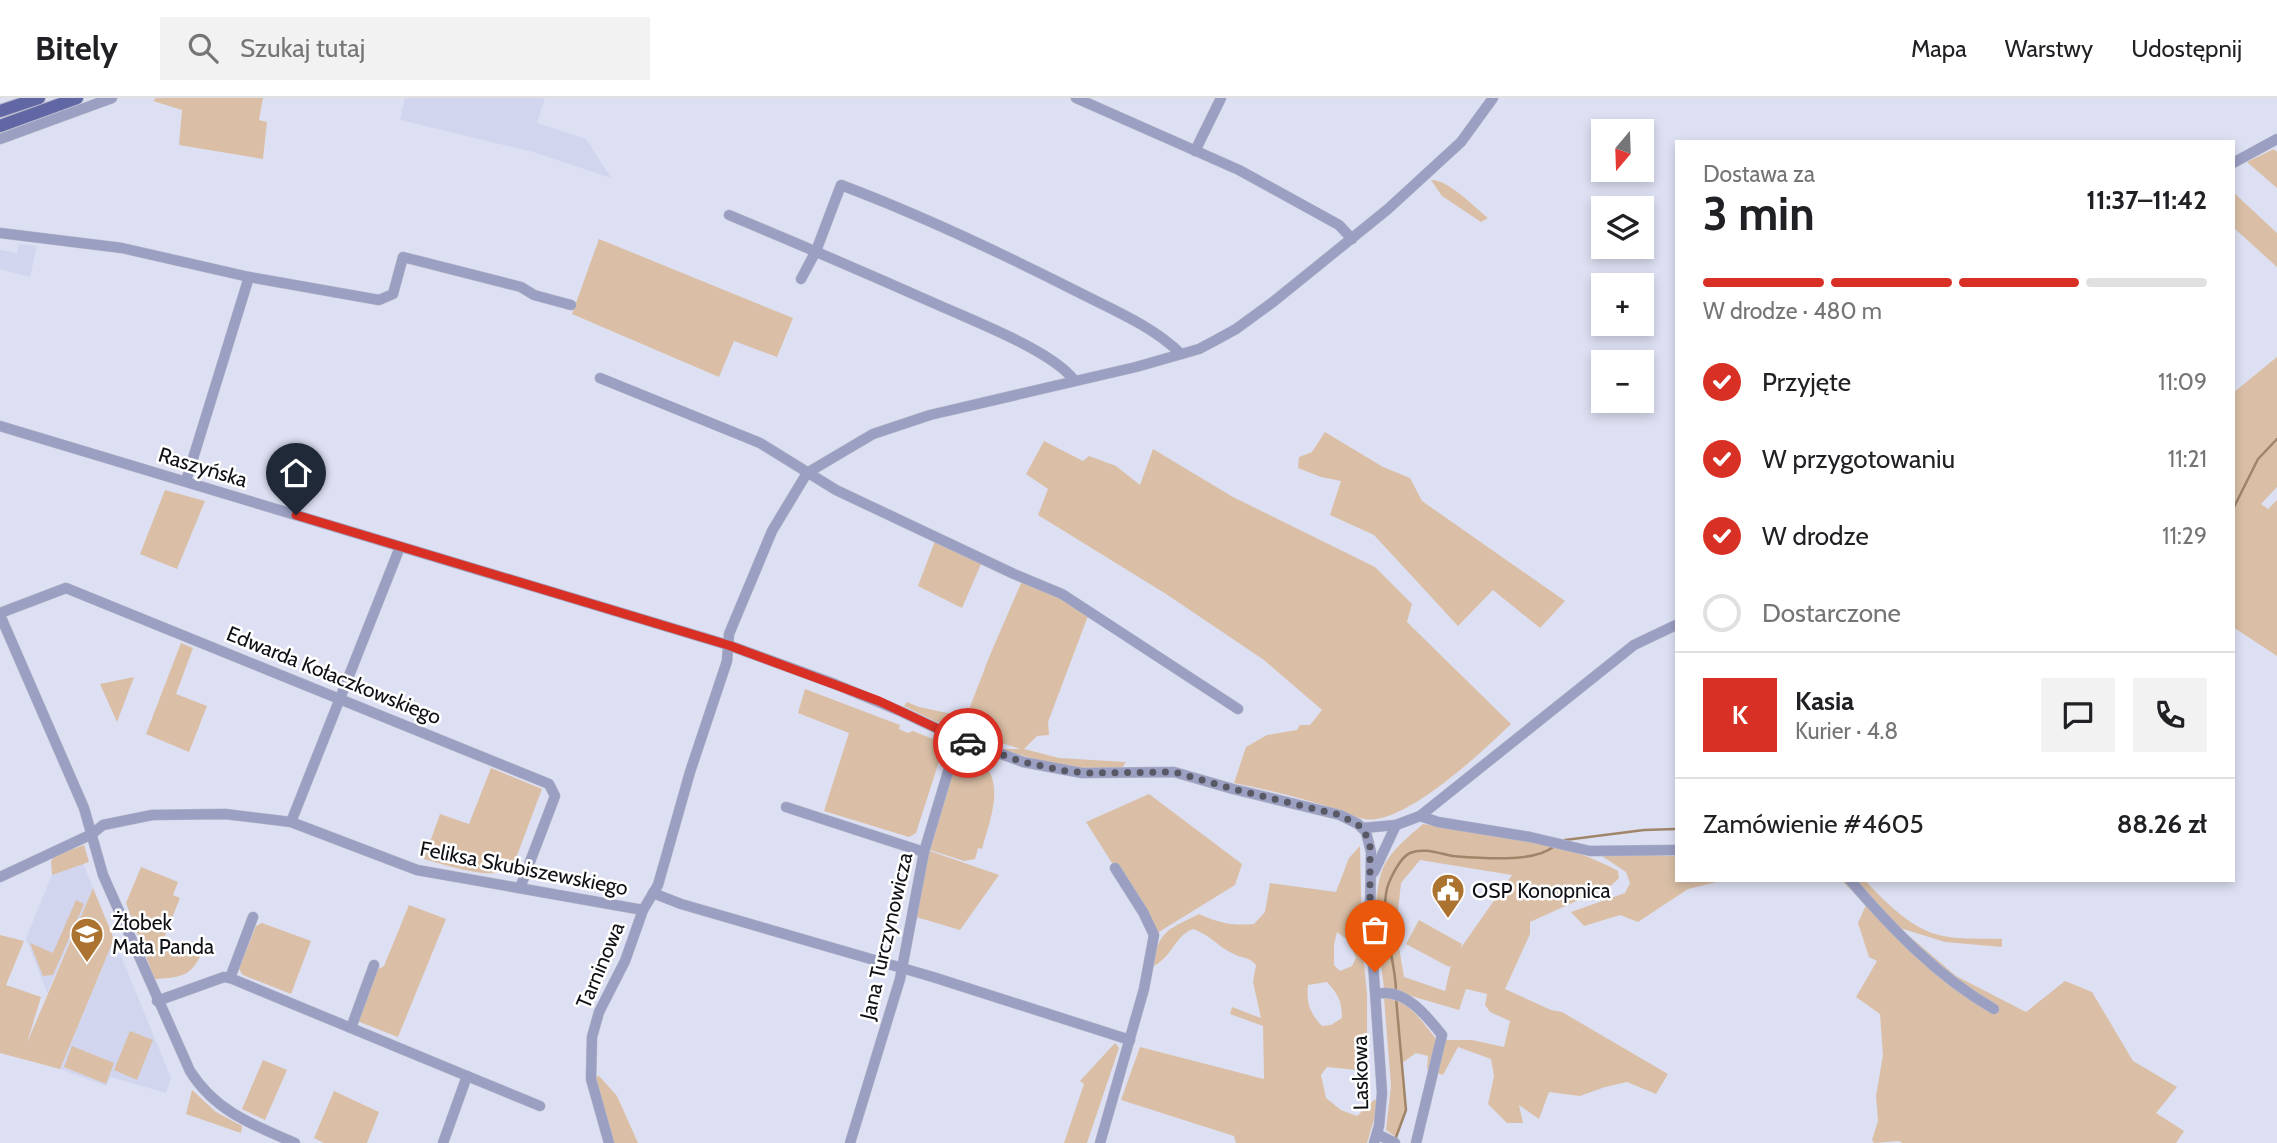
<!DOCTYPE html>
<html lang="pl">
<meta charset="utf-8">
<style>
body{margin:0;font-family:Cabin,sans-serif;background:#f2f2f2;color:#202124;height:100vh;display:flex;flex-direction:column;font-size:26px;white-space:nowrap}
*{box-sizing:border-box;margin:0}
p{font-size:23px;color:#757577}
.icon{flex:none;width:38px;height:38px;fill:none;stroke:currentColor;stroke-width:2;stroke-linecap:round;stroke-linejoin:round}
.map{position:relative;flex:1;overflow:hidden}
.side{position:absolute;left:1675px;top:42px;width:560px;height:742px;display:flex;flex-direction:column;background:#fff;border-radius:0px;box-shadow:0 4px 10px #0003}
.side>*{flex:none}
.needle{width:46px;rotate:199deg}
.tools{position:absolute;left:1591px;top:21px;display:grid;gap:14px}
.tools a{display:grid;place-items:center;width:63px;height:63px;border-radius:0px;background:#fff;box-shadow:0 4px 10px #0003;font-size:35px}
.pin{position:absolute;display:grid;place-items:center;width:60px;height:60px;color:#fff;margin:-72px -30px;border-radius:50% 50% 50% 0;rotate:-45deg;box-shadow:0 0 7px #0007}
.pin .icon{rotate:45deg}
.courier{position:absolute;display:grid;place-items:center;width:70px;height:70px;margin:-35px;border:5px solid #d93025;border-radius:50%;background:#fff;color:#222;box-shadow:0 2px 9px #0007}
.summary em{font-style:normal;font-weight:800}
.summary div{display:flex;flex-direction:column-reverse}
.summary{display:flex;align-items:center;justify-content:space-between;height:119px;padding:0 28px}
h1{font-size:46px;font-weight:800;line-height:52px}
.bar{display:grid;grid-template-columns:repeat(4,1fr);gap:10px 7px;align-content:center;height:84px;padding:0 28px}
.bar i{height:9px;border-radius:5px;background:#e0e0e0}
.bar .current{background:#d93025}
.bar p{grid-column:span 4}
.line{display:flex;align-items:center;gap:18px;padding:0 28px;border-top:2px solid #e0e0e0}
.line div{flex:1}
.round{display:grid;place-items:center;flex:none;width:74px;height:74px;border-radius:0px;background:#f2f2f2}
ol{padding:0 28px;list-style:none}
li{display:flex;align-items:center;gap:21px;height:77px}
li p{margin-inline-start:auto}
li .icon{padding:7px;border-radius:50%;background:#d93025;color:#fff;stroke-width:4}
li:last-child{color:#757577}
li i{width:38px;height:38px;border:4px solid #e0e0e0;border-radius:50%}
header{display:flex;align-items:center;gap:42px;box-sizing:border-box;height:98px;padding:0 35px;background:#fff;border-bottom:2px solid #e0e0e0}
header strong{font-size:33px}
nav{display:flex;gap:38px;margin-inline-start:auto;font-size:24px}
.search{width:490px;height:63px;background:#f2f2f2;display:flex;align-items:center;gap:18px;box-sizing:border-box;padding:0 24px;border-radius:0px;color:#757577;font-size:26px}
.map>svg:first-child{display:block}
</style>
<header>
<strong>Bitely</strong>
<div class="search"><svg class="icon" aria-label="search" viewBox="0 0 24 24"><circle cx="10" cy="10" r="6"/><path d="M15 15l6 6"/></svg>Szukaj tutaj</div>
<nav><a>Mapa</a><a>Warstwy</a><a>Udostępnij</a></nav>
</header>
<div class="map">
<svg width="2277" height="1045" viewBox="0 0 2277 1045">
<rect width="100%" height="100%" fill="#dde0f2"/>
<!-- built -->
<g fill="#d1d5ee">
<polygon points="405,0 545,0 537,25 586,41 611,80 533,54 400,22"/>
<polygon points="19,146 37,148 30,179 0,171 0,152 17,155"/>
<polygon points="83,765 93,790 47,895 26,840 52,777"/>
<polygon points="114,841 171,980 166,995 111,979 106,988 60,971"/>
</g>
<!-- green -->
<g fill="#dabfa6" fill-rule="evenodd">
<polygon points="156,0 263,0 259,22 267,24 263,61 179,47 182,12 153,3"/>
<polygon points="2274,51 2277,54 2277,90 2247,64"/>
<path d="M1431,82C1448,81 1474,109 1488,120L1481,124L1442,98Z"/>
<polygon points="2233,94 2277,135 2277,169 2233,129"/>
<polygon points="599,141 793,220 777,259 734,243 719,279 572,216"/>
<polygon points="2277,259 2277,389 2261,406 2268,411 2277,402 2277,558 2233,529 2233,295"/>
<polygon points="1325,334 1383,369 1410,380 1422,403 1565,503 1540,530 1493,492 1458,528 1374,437 1330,417 1341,383 1321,379 1298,370 1299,359 1312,354"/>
<path d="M1044,343L1083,363L1089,358L1116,368L1140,387L1153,351L1233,399L1375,469L1412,506L1407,524L1511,626C1484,652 1403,729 1364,721C1350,718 1337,711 1323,707C1294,698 1265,691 1234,685L1246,649L1267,637L1297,632L1300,627H1310L1322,612L1264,562L1166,496L1038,417L1048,391L1026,376Z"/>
<polygon points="165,392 205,403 177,471 140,456"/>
<polygon points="935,443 981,466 962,510 918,488"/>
<polygon points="1022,483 1049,493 1088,518 1048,624 1049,637 1037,638 1024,651 1059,660 1126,664 1122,670 1076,672 998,651 1020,651 934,623 904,608 907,604 919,609 966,619 990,557"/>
<polygon points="181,545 193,550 176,596 207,608 189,654 146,636"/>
<polygon points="134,579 117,624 100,586"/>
<polygon points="805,591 900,627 899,631 908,635 913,633 938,643 942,654 916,735 909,739 824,713 849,635 798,615"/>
<path d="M968,655C973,659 982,663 986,669C1004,691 988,727 982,751L978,750L975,761L964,763L930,752L953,676L960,660Z"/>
<path d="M491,670L542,691L512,771C492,783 446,767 424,761L440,716L469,726Z"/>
<polygon points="1149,696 1242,766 1235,787 1154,837 1143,814 1086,724"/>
<path d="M1423,726C1488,735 1560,741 1618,773L1619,780L1612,787L1530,824V836L1505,891L1551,912L1562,914L1668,976L1656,996L1627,984L1605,989L1580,998L1549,994L1539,1021L1519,1007L1523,1025H1507L1488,1006L1494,978L1491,961L1458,949L1443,977L1427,971L1428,958L1416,955L1402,965L1406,1012L1396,1039L1386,1032L1391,988L1384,900C1409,901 1422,924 1437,942H1472L1504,949L1510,923L1490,914L1485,907L1487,896L1466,891L1459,912L1384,890C1380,852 1369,807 1383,770C1390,753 1409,738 1423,726ZM1420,762L1512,777L1460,851L1462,846L1419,822L1406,846L1449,869L1451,867L1445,893L1404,879L1396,832L1401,785Z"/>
<polygon points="84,747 89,764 52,777 51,764 54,758"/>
<path d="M1360,748L1362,846L1367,896V946L1361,953L1362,963L1357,972L1327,969L1321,977L1326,1000L1341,1012L1357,1018L1375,1001L1378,1008L1367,1045H1236L1234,1038L1121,1002L1140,949L1264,981L1263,928L1230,916L1232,909L1261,920L1253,884L1256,867C1249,858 1241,861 1232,855C1217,848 1212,838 1193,831C1173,839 1174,858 1152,869C1160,831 1166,833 1199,816C1218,825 1234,828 1254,826L1265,814L1270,785L1336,794L1349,760ZM1337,834L1349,843L1356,860L1352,868L1340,873L1334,867V847ZM1327,884C1338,896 1342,903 1342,920L1331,927L1322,928C1310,915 1306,905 1308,887Z"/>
<polygon points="927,752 999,777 960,832 916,819"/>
<polygon points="1619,756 1676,758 1676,782 1725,782 1688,791 1638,824 1620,817 1584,828 1571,814 1625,795 1630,785 1626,774 1602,758"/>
<path d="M141,769L178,784L173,797L180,800L164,840L202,855C190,879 182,879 155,881L151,872L126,805Z"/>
<path d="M1841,782H1865C1881,800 1903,822 1925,832C1947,843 1977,840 2002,841V849L1945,844L1900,830L1956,878L2026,914L2065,883L2092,894L2133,963L2177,989L2156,1015L2184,1033L2176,1045H1902L1899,1043L1874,1045L1872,1042L1878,1023L1876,998L1883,957L1880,916L1856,899L1877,863L1869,859L1858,825L1866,807Z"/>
<polygon points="93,790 114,841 60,971 0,955 0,837 24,843 6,887 41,899 27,945"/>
<polygon points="76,802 84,806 53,877 43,878 30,845 53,855"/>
<polygon points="409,807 446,821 398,939 357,923 378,871 384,868"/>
<polygon points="262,825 311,843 291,896 243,877 239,871 256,828"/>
<polygon points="130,933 153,942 137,982 114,972"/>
<polygon points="1115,945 1119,950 1087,1045 1064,1045 1084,986 1080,983"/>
<polygon points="72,948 114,965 106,986 64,969"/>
<polygon points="263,962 287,972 265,1022 242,1011"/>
<polygon points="599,978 617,998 638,1045 613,1045 594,979"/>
<polygon points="192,992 216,1014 242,1028 241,1035 186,1016"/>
<polygon points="334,993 379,1014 367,1045 324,1045 314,1040"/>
</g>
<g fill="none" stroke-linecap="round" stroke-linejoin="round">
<!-- stream -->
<g stroke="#a08569" stroke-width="2.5">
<polyline points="2233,411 2258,361 2277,341"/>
<polyline points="1565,742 1644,732 1676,731"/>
<path d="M1396,892C1395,860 1381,828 1386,796C1387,785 1400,759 1410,755C1424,749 1440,756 1453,758C1478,760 1534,765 1553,749"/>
<polyline points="1395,1042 1406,1012 1396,900"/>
</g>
<defs>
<g id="minor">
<polyline points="1076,0 1239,72 1339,127 1352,141"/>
<polyline points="0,41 112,0"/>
<polyline points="1195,53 1221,0"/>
<polyline points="2233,65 2277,41"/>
<path d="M729,117C801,147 873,178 945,210C979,225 1053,254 1074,282"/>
<polyline points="0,135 122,150 249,179 379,202 393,196 403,159 521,189 534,197 571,207"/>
<path d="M801,181L816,153L841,87C921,117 999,154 1076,193C1111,211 1153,228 1181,256"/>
<polyline points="600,280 760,345 836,392 1014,476 1062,496 1238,611"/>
<polyline points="0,328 728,547 835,586 902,614 955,639 1023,664 1082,675 1174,674 1233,691 1340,717 1358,726 1366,734 1371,754 1370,821 1382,995 1379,1028 1374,1045"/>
<polyline points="186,383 249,179"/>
<polyline points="0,515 66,490 549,686 555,698 520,790"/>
<path d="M0,517L84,710L103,777L190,973C215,1013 253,1027 295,1045"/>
<polyline points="786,709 924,754"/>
<polyline points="1420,718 1438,724 1530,739 1590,753 1676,752"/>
<polyline points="291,724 400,449"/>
<polyline points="1363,730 1396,727 1420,718 1634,547 1676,527"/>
<polyline points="1374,774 1396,727"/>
<polyline points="0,779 92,736 103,727 152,717 225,716 291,724 417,772 643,812"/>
<path d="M1850,782C1892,831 1938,879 1994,911"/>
<polyline points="653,795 681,806 933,879 1130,942"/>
<polyline points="230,880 253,819"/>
<path d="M1377,896C1404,889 1427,918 1442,937L1416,1045"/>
<polyline points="157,903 224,879 230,880 467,978 443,1045"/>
<polyline points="351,930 374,867"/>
<polyline points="467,978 540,1008"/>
<polyline points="1377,1036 1395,1045"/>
<polyline points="609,1045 591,981 592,939 599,914 625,863 643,812 658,787 690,674 727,563 729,536 772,433 807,375 873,336 930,317 1136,269 1199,251 1216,242 1236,231 1273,204 1388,111 1461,44 1493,0"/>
<polyline points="850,1045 900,881 924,754 956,647 955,639"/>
<polyline points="1100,1045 1144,891 1154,837 1143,814 1115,770"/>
</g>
<g id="major">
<polyline points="0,13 39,0"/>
<polyline points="0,28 77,0"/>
</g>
</defs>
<!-- minor casing -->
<use href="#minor" stroke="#b8bbcb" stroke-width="11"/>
<!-- major casing -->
<use href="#major" stroke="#b8bbcb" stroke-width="14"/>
<!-- minor -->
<use href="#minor" stroke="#9b9fc2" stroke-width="10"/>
<!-- major -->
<use href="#major" stroke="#6167a4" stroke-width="12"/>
</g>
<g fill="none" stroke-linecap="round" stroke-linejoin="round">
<!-- done -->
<polyline stroke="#585964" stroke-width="7" stroke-dasharray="0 12.6" points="968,645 1023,664 1066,673 1091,675 1174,674 1233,691 1340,717 1363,730 1370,747 1370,821 1375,874"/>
<!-- route -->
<polyline stroke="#d93025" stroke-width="9" points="296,417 728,547 879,603 968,645"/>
</g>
<!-- icons -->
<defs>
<symbol id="civic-pin" viewBox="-11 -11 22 30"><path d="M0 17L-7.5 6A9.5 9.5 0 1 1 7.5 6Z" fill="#ab7230" stroke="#fff"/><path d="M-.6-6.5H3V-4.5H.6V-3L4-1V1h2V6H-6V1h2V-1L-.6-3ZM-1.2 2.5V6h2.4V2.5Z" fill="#fff"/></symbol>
<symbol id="school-pin" viewBox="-11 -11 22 30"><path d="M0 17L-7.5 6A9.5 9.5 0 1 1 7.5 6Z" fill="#ab7230" stroke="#fff"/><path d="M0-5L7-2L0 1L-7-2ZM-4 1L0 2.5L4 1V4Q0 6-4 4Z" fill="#fff"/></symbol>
</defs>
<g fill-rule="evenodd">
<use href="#civic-pin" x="1429" y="773" width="38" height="52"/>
<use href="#school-pin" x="68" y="817" width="38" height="52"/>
</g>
<g text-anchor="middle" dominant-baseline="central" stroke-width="5" stroke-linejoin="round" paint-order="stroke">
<!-- street labels -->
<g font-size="21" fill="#101117" stroke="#fff">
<text transform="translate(203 369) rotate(17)">Raszyńska</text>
<text transform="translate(334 577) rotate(22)">Edwarda Kołaczkowskiego</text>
<text transform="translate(524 770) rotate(11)">Feliksa Skubiszewskiego</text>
<text transform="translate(886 838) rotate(-77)">Jana Turczynowicza</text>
<text transform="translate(600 867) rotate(-67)">Tarninowa</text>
<text transform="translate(1360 975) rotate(-91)">Laskowa</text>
</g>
<!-- poi labels -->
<g font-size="21" fill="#101117" stroke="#fff" text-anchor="start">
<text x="1472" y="792">OSP Konopnica</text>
<text x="112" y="824">Żłobek<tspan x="112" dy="24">Mała Panda</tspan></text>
</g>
</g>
</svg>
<div class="tools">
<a><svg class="needle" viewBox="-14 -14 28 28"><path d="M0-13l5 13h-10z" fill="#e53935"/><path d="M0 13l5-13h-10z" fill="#757577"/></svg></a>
<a><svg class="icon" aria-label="layers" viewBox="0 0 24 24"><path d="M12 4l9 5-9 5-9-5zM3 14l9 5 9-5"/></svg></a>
<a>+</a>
<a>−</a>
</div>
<div class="pin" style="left:1375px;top:874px;background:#ea580c"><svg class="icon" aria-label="bag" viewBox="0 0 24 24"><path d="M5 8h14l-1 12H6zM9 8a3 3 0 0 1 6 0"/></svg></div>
<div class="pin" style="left:296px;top:417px;background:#1f2937"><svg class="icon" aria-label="home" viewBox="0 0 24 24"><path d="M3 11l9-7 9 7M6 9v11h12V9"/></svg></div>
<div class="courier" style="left:968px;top:645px"><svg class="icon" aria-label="car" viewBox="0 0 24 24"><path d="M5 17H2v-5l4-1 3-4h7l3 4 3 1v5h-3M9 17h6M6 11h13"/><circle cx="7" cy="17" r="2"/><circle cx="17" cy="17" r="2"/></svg></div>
<section class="side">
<div class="summary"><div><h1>3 min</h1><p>Dostawa za</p></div><em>11:37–11:42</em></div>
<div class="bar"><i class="current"></i><i class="current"></i><i class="current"></i><i></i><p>W drodze · 480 m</p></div>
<ol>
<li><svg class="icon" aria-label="check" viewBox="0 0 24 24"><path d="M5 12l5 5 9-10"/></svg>Przyjęte<p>11:09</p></li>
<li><svg class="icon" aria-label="check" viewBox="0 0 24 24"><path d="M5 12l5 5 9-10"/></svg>W przygotowaniu<p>11:21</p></li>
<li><svg class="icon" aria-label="check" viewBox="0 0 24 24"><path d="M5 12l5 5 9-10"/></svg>W drodze<p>11:29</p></li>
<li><i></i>Dostarczone</li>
</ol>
<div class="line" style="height:126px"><b class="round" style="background:#d93025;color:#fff">K</b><div><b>Kasia</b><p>Kurier · 4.8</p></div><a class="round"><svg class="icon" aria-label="chat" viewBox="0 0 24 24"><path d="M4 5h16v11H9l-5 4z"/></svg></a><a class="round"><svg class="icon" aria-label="phone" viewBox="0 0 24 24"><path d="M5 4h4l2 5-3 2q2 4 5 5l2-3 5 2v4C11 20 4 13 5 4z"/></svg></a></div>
<div class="line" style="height:91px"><div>Zamówienie #4605</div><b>88.26 zł</b></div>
</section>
</div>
